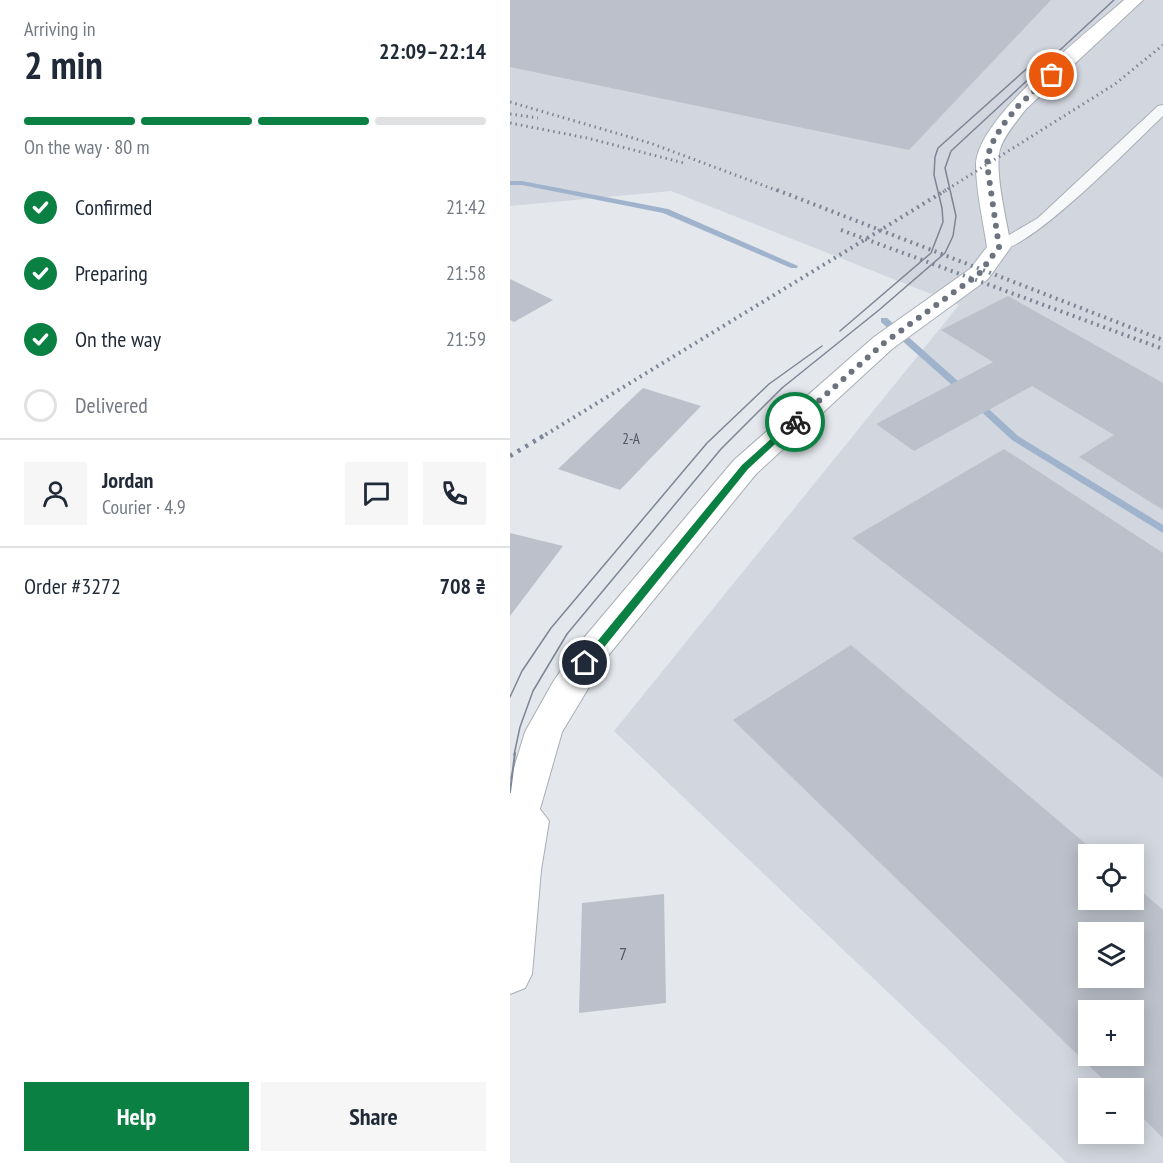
<!DOCTYPE html>
<meta charset="utf-8">
<style>
body{margin:0;font-family:"PT Sans Narrow",sans-serif;background:#f6f6f7;color:#1f2937;height:100vh;display:flex;flex-direction:column;font-size:22px;white-space:nowrap}
*{box-sizing:border-box;margin:0}
p{font-size:20px;color:#747a83}
.icon{flex:none;width:33px;height:33px;fill:none;stroke:currentColor;stroke-width:2;stroke-linecap:round;stroke-linejoin:round}
.map{position:relative;flex:1;overflow:hidden}
.drawer{display:flex;flex-direction:column;background:#fff;width:510px}
.drawer>*{flex:none}
.fabs{position:absolute;left:568px;top:844px;display:grid;gap:12px}
.fabs a{display:grid;place-items:center;width:66px;height:66px;border-radius:0px;background:#fff;box-shadow:0 3px 15px #0003;font-size:30px}
.pin{position:absolute;display:grid;place-items:center;width:51px;height:51px;color:#fff;margin:-26px;border:3px solid #fff;border-radius:50%;box-shadow:0 2px 6px #0007}
.courier{position:absolute;display:grid;place-items:center;width:60px;height:60px;margin:-30px;border:4px solid #0b8043;border-radius:50%;background:#fff;color:#222;box-shadow:0 2px 8px #0007}
.head em{font-style:normal;font-weight:600}
.head div{display:flex;flex-direction:column-reverse}
.head{display:flex;align-items:center;justify-content:space-between;height:102px;padding:0 24px}
h1{font-size:39px;font-weight:600;line-height:45px}
.bar{display:grid;grid-template-columns:repeat(4,1fr);gap:9px 6px;align-content:center;height:72px;padding:0 24px}
.bar i{height:8px;border-radius:4px;background:#e0e1e3}
.bar .active{background:#0b8043}
.bar p{grid-column:span 4}
.line{display:flex;align-items:center;gap:15px;padding:0 24px;border-top:2px solid #e0e1e3}
.line div{flex:1}
.round{display:grid;place-items:center;flex:none;width:63px;height:63px;border-radius:0px;background:#f6f6f7}
ol{padding:0 24px;list-style:none}
li{display:flex;align-items:center;gap:18px;height:66px}
li p{margin-inline-start:auto}
li .icon{padding:6px;border-radius:50%;background:#0b8043;color:#fff;stroke-width:4}
li:last-child{color:#747a83}
li i{width:33px;height:33px;border:3px solid #e0e1e3;border-radius:50%}
.cta{display:flex;gap:12px;margin-top:auto;padding:12px 24px}
.cta a{flex:1;height:69px;border-radius:0px;background:#0b8043;color:#fff;font-size:24px;font-weight:600;line-height:69px;text-align:center}
.cta a+a{background:#f6f6f7;color:#1f2937}
main{display:flex;flex:1;min-height:0}
.map>svg:first-child{display:block}
</style>
<main>
<section class="drawer">
<div class="head"><div><h1>2 min</h1><p>Arriving in</p></div><em>22:09–22:14</em></div>
<div class="bar"><i class="active"></i><i class="active"></i><i class="active"></i><i></i><p>On the way · 80 m</p></div>
<ol>
<li><svg class="icon" aria-label="check" viewBox="0 0 24 24"><path d="M5 12l5 5 9-10"/></svg>Confirmed<p>21:42</p></li>
<li><svg class="icon" aria-label="check" viewBox="0 0 24 24"><path d="M5 12l5 5 9-10"/></svg>Preparing<p>21:58</p></li>
<li><svg class="icon" aria-label="check" viewBox="0 0 24 24"><path d="M5 12l5 5 9-10"/></svg>On the way<p>21:59</p></li>
<li><i></i>Delivered</li>
</ol>
<div class="line" style="height:108px"><a class="round"><svg class="icon" aria-label="person" viewBox="0 0 24 24"><circle cx="12" cy="8" r="4"/><path d="M4 21q1-7 8-7t8 7"/></svg></a><div><b>Jordan</b><p>Courier · 4.9</p></div><a class="round"><svg class="icon" aria-label="chat" viewBox="0 0 24 24"><path d="M4 5h16v11H9l-5 4z"/></svg></a><a class="round"><svg class="icon" aria-label="phone" viewBox="0 0 24 24"><path d="M5 4h4l2 5-3 2q2 4 5 5l2-3 5 2v4C11 20 4 13 5 4z"/></svg></a></div>
<div class="line" style="height:78px"><div>Order #3272</div><b>708 ₴</b></div>
<div class="cta"><a>Help</a><a>Share</a></div>
</section>
<div class="map">
<svg width="653" height="1163" viewBox="0 0 653 1163">
<rect width="100%" height="100%" fill="#e4e7ec"/>
<!-- built -->
<path fill="#d2d6de" fill-rule="evenodd" d="M0,0H653V1163H557L104,731L449,305L161,191L0,206ZM579,855H624V900H579ZM579,933H624V978H579ZM579,1011H624V1056H579ZM579,1089H624V1134H579Z"/>
<g fill="none" stroke-linecap="round" stroke-linejoin="round">
<!-- stream -->
<g fill="#9fb4cc" fill-rule="evenodd">
<polygon points="0,181 12,181 158,209 288,266 287,268 281,268 153,213 12,185 0,185"/>
<polygon points="371,318 377,318 457,389 457,393 451,393 371,322"/>
<polygon points="466,399 469,400 508,436 653,525 653,533 502,440 463,404 462,402 463,400"/>
</g>
</g>
<!-- building -->
<g fill="#bbc0ca" fill-rule="evenodd">
<polygon points="0,0 541,0 399,150 0,67"/>
<polygon points="0,279 43,300 4,322 0,320"/>
<polygon points="498,296 653,383 653,510 569,457 604,435 522,386 404,451 366,424 483,362 431,330"/>
<polygon points="133,388 191,406 110,490 48,469"/>
<polygon points="494,449 653,553 653,778 342,538"/>
<polygon points="0,533 53,546 0,616"/>
<path d="M341,645L589,855H579V900H624V885L653,910V1138L624,1109V1089H603L223,720ZM579,933H624V978H579ZM579,1011H624V1056H579Z"/>
<polygon points="154,894 156,1003 69,1013 72,903"/>
</g>
<g fill="none" stroke-linecap="round" stroke-linejoin="round">
<defs>
<path id="lane" d="M653,105V116C627,140 514,258 484,250L481,247L484,244L528,218L648,106Z"/>
<path id="secondary" d="M614,0H633L516,109C507,121 495,134 490,149C484,172 497,221 501,247L478,279L382,349L246,474L97,657L52,732L30,809L39,821L31,870L22,974L15,988L0,994V781L15,732L43,682L73,639L224,460L364,337L460,269L477,247C473,220 466,191 466,165C466,118 578,32 614,0Z"/>
</defs>
<!-- lane casing -->
<use href="#lane" stroke="#a9aeb7" stroke-width="2"/>
<!-- secondary casing -->
<use href="#secondary" stroke="#a9aeb7" stroke-width="2"/>
<!-- lane -->
<use href="#lane" fill="#f7f8fa" fill-rule="evenodd"/>
<!-- secondary -->
<use href="#secondary" fill="#fff" fill-rule="evenodd"/>
<!-- tram-far1 -->
<g stroke="#7d8696" stroke-width="1.5">
<polyline points="330,331 421,253 433,222 432,208 424,175 425,157 428,148 523,63"/>
<polyline points="0,697 12,671 41,628 197,443 259,384 312,346"/>
<polyline points="4,755 10,727 23,691 57,634 211,449 272,388 369,310 435,253 443,236 446,216 435,168 441,151 604,0"/>
</g>
<!-- tram -->
<polyline stroke="#7d8696" stroke-width="2" points="0,792 5,753"/>
<!-- rail-far2 -->
<g stroke="#7d8696" stroke-width="3" stroke-dasharray="1.5 4" stroke-linecap="butt">
<polyline points="0,102 140,143 271,192"/>
<polyline points="0,114 28,118"/>
<polyline points="0,123 77,138 174,163"/>
<polyline points="433,192 605,84 653,45"/>
</g>
<!-- rail-far1 -->
<g stroke="#7d8696" stroke-width="4" stroke-dasharray="2 4.5" stroke-linecap="butt">
<polyline points="267,190 653,340"/>
<polyline points="331,230 653,349"/>
<polyline points="30,438 436,190"/>
</g>
<!-- rail -->
<polyline stroke="#7d8696" stroke-width="4.5" stroke-dasharray="3 6" stroke-linecap="butt" points="0,456 33,436"/>
</g>
<!-- route -->
<polygon fill="#0b8043" points="282,420 289,422 238,469 79,666 72,666 72,660 232,465"/>
<g fill="none" stroke-linecap="round" stroke-linejoin="round">
<!-- done -->
<polyline stroke="#6c737f" stroke-width="6" stroke-dasharray="0 10.8" points="285,422 374,343 469,274 489,247 477,164 480,147 492,126 509,105 542,75"/>
</g>
<g text-anchor="middle" dominant-baseline="central" stroke-width="5" stroke-linejoin="round" paint-order="stroke">
<!-- number labels -->
<g font-size="15" fill="#4f5766">
<text x="121" y="438">2-А</text>
</g>
<!-- near-number labels -->
<g font-size="18" fill="#4f5766">
<text x="113" y="953">7</text>
</g>
</g>
</svg>
<div class="fabs">
<a><svg class="icon" aria-label="locate" viewBox="0 0 24 24"><circle cx="12" cy="12" r="6"/><path d="M12 2v4M12 18v4M2 12h4M18 12h4"/></svg></a>
<a><svg class="icon" aria-label="layers" viewBox="0 0 24 24"><path d="M12 4l9 5-9 5-9-5zM3 14l9 5 9-5"/></svg></a>
<a>+</a>
<a>−</a>
</div>
<div class="pin" style="left:542px;top:75px;background:#ea580c"><svg class="icon" aria-label="bag" viewBox="0 0 24 24"><path d="M5 8h14l-1 12H6zM9 8a3 3 0 0 1 6 0"/></svg></div>
<div class="pin" style="left:75px;top:663px;background:#1f2937"><svg class="icon" aria-label="home" viewBox="0 0 24 24"><path d="M3 11l9-7 9 7M6 9v11h12V9"/></svg></div>
<div class="courier" style="left:285px;top:422px"><svg class="icon" aria-label="bike" viewBox="0 0 24 24"><circle cx="6" cy="16" r="4"/><circle cx="18" cy="16" r="4"/><path d="M6 16l4-8h5l3 8M10 8l3 8H6M13 5h3"/></svg></div>
</div>
</main>
